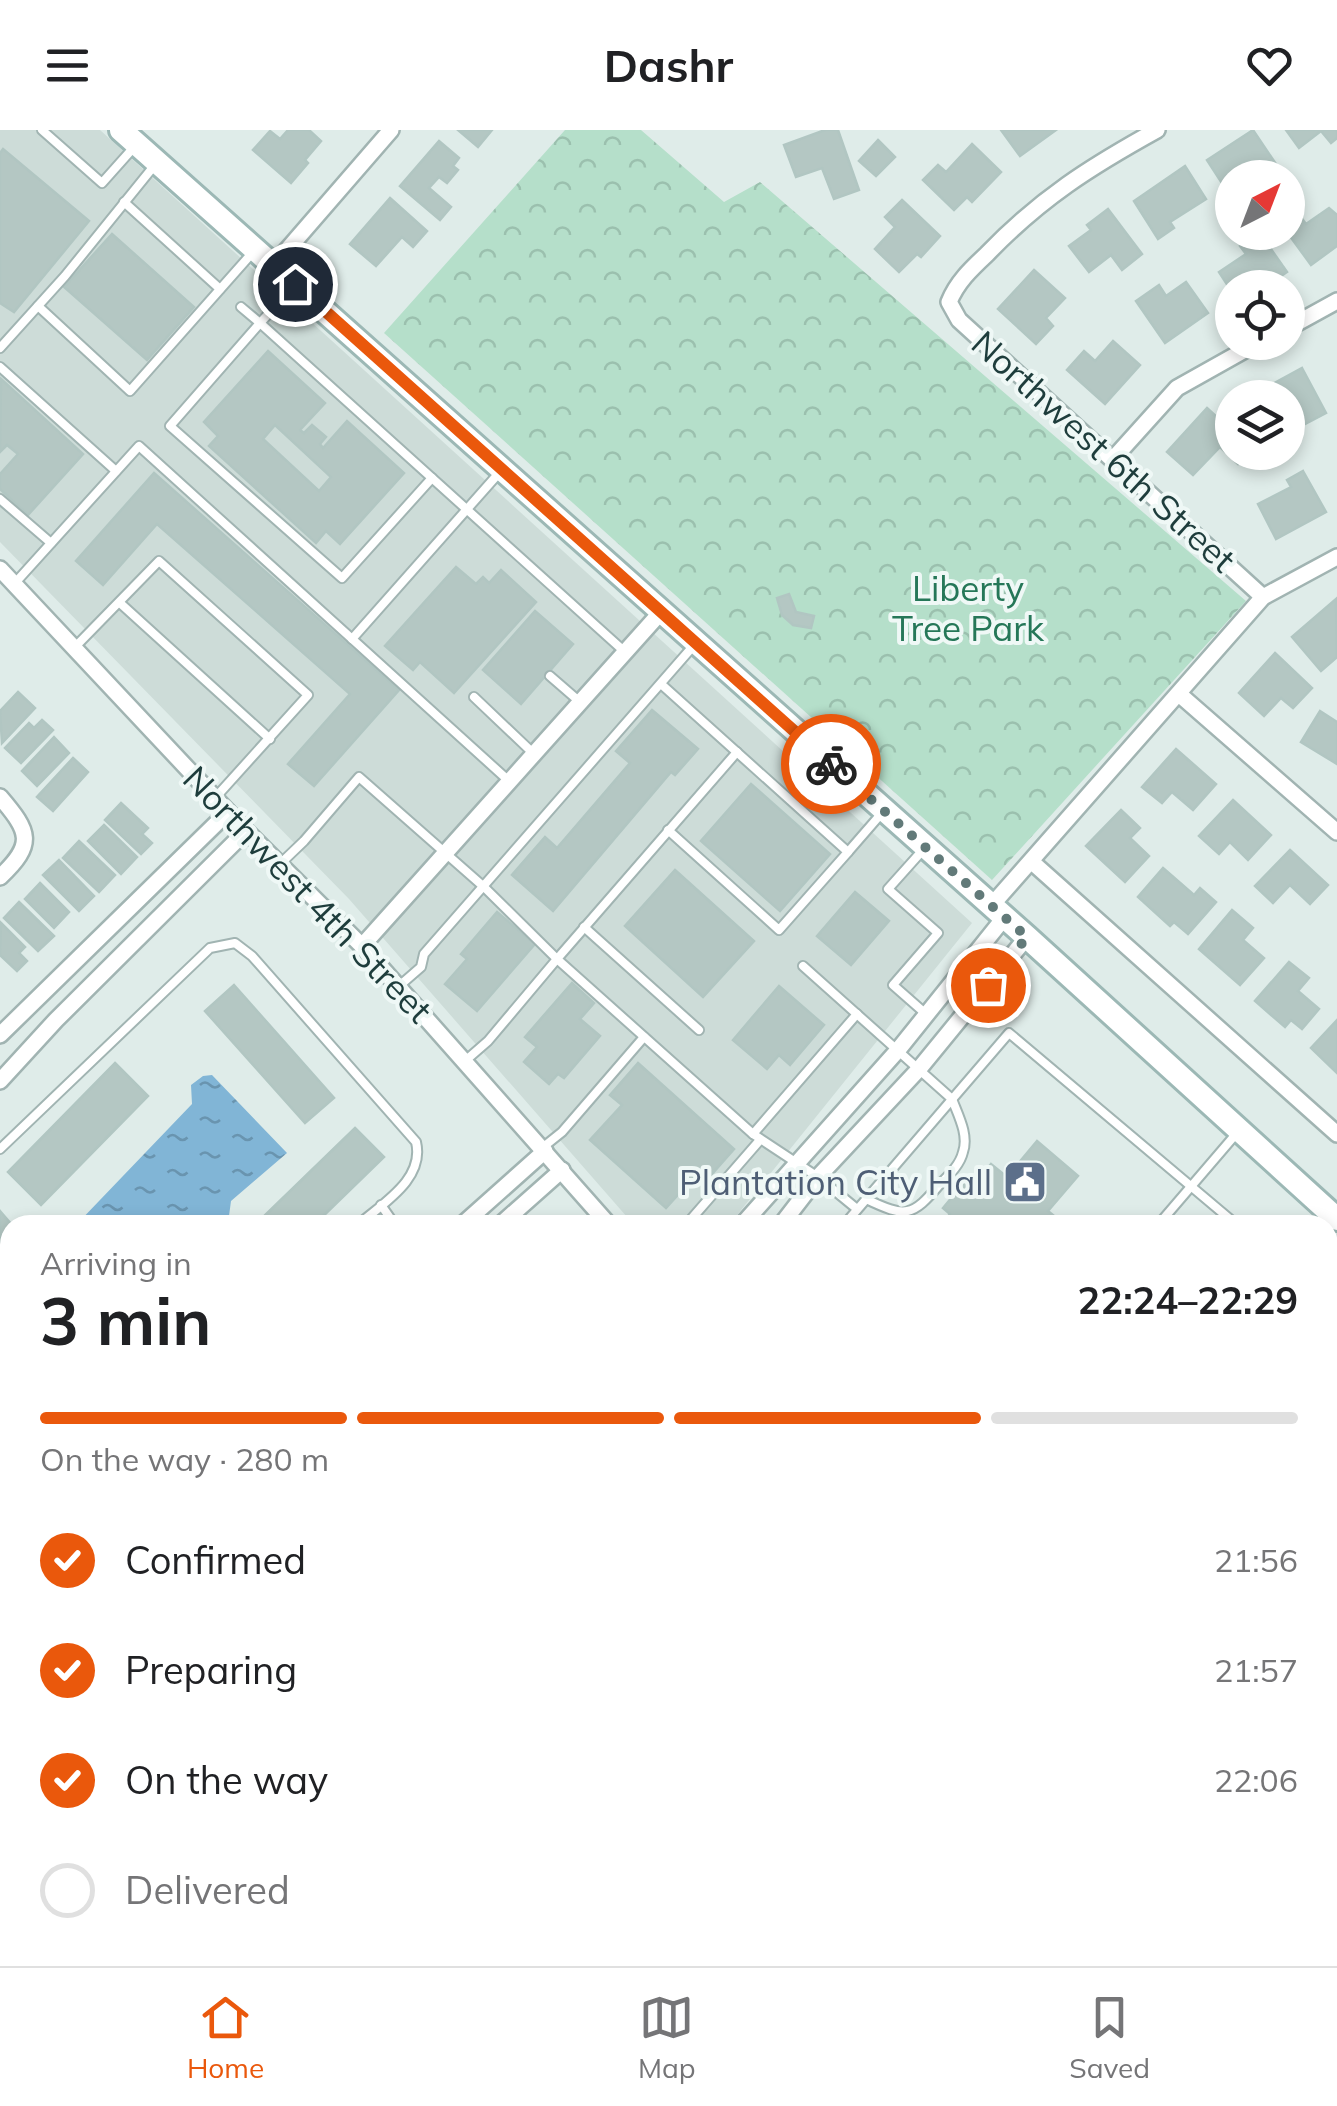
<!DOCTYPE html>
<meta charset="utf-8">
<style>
body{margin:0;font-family:Mulish,sans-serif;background:#f6f6f6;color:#202124;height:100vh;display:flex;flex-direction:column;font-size:38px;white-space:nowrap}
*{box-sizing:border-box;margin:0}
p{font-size:32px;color:#757577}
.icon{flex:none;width:55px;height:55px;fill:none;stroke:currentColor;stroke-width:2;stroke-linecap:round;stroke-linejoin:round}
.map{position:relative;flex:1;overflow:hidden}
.panel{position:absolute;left:0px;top:1085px;width:1338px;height:752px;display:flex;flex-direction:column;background:#fff;border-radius:30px 30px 0 0;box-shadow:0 5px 15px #0003}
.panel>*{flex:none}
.needle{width:65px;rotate:42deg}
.fabs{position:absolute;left:1215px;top:30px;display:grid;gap:20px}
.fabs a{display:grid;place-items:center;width:90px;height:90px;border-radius:50%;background:#fff;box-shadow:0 5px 15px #0003;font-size:50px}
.pin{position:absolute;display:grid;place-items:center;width:85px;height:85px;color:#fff;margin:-42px;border:5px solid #fff;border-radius:50%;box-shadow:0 2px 10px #0007}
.courier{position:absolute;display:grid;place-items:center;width:100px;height:100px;margin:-50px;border:8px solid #ea580c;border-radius:50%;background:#fff;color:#222;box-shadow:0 2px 12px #0007}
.overview em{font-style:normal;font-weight:700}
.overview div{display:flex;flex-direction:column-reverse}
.overview{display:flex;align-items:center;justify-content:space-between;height:170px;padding:0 40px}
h1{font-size:65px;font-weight:700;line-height:75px}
.bar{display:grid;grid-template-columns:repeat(4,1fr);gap:15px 10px;align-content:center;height:120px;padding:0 40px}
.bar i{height:12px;border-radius:8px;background:#e0e0e0}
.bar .selected{background:#ea580c}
.bar p{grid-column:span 4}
ol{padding:0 40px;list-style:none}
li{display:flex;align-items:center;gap:30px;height:110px}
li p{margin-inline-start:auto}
li .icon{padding:10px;border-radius:50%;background:#ea580c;color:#fff;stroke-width:4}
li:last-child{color:#757577}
li i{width:55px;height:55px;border:5px solid #e0e0e0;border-radius:50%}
header{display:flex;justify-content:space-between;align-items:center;height:130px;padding:0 40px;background:#fff;font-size:45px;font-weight:700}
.menu{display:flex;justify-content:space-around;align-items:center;height:140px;border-top:2px solid #e0e0e0;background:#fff;font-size:28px;color:#757577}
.menu a{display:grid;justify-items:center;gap:5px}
.menu .selected{color:#ea580c}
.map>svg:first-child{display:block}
</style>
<header><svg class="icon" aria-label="menu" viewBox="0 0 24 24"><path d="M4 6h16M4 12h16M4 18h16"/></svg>Dashr<svg class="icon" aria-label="heart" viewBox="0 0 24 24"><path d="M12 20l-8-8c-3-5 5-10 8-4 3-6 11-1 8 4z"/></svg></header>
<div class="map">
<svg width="1337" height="1836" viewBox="0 0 1337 1836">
<defs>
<pattern id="forest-crowns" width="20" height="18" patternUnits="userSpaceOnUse" patternTransform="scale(2.5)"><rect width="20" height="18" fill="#b5dfca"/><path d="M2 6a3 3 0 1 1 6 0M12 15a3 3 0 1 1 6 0" fill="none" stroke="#9bc0ae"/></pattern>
<pattern id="water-ripples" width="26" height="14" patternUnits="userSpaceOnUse" patternTransform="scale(2.5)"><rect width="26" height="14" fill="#81b5d6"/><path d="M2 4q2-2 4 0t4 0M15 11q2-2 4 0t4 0" fill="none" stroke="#6994af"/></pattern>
</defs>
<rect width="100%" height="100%" fill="#dfece9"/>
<!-- built -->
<polygon fill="#cddcd8" points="0,0 100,0 972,793 729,1095 634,1095 349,769 0,412"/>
<!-- forest -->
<polygon fill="url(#forest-crowns)" points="565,0 641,0 724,72 760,52 1246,471 992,750 384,203"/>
<!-- water -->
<g fill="url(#water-ripples)">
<polygon points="212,945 287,1023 231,1071 229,1086 233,1095 162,1095 152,1088 137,1089 127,1095 76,1095 192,974 191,955 203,946"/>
<polygon points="0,1643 10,1655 10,1828 53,1828 45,1836 0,1836"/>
</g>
<!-- building -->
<g fill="#b4c7c3" stroke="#b1c6c2" stroke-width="2.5" fill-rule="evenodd">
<polygon points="288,0 309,0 321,11 305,30 308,33 291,53 253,20 270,1 280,9"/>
<polygon points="458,0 492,0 478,17"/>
<polygon points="825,0 838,0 859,60 834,69 822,38 796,47 784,15"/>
<polygon points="1001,0 1056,0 1020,26"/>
<polygon points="1253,0 1282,43 1274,48 1254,48 1252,44 1232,48 1232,57 1227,61 1207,30"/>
<polygon points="1286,0 1337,0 1337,8 1331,13 1321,1 1299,18"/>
<polygon points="878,10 895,27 876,46 859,31"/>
<polygon points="439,11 459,28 453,36 458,40 447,53 439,47 429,58 451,77 440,90 400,56"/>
<polygon points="972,14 1001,42 972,72 967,67 954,80 923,50 938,35 946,42"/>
<polygon points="3,19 89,91 14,182 0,173 0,23"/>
<polygon points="1185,36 1206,69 1170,92 1174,98 1158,109 1134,71"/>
<polygon points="390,68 427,101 413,117 402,107 376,136 350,114"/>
<polygon points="902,70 940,106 921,127 917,124 899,142 875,119 895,97 885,87"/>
<polygon points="1294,78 1306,94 1329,78 1337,85 1337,116 1311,135 1287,102 1288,83"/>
<polygon points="1108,79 1142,124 1122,140 1111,125 1089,142 1069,116 1091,100 1087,95"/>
<polygon points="1259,102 1287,142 1264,158 1232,158 1232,162 1219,142 1246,124 1240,116"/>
<polygon points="112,104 194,177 147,230 64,157"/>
<polygon points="1034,140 1065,168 1046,188 1053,196 1036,214 998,179"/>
<polygon points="1186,152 1208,183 1165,213 1136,171 1159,155 1166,166"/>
<polygon points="1113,211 1140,235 1105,274 1067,240 1084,221 1095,231"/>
<path d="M268,221L325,273L300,300L304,303L312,295L326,307L320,314L323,318L347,291L404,343L340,414L326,401L316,413L209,316L218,306L204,292ZM275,295L331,347L319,361L263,309Z"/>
<polygon points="1302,238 1326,283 1303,295 1295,281 1288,285 1288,268 1256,268 1254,264"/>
<polygon points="1,249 83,324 28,385 0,359 0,344 18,324 7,315 0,322"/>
<polygon points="1207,278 1232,301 1232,322 1249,322 1238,334 1220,317 1193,345 1167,322"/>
<polygon points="1303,341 1326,382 1276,409 1258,374 1291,357 1287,350"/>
<polygon points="154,343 399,560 314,656 288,634 350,564 157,394 103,455 76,431"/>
<polygon points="456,437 476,454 483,447 489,453 501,440 536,472 454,563 420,532 413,540 385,516"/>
<polygon points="789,464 796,482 814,486 811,498 793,495 782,485 777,468"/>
<polygon points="1336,469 1337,527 1321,541 1292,507"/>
<polygon points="535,481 573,514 521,574 483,540"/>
<polygon points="1275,523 1312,558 1293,578 1281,568 1264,586 1239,563"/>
<polygon points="18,562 35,578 2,613 0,581"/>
<polygon points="652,580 698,619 675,645 671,642 553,781 512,745 545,707 557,718 630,633 616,621"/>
<polygon points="1320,581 1337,592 1337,634 1301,612"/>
<polygon points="42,590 53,600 21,633 5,618 29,593 34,598"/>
<polygon points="54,607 69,623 37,656 22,641"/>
<polygon points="1176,619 1216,654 1193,680 1172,662 1162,673 1142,657"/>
<polygon points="73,628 88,642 53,681 37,667"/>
<polygon points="751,654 830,724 780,781 701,711"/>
<polygon points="1233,670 1271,705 1248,730 1230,712 1219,724 1199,706"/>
<polygon points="121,673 148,698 142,704 152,713 141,724 105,690"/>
<polygon points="1121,680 1140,698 1130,708 1149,726 1125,752 1086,716"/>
<polygon points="104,695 137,727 121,744 88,711"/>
<polygon points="79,711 115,745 99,762 63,728"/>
<polygon points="1290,720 1328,755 1310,774 1290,755 1273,773 1255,756"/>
<polygon points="59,730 94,766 79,781 43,745"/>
<polygon points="1163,738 1194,765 1200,758 1216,772 1188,804 1174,792 1170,796 1138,767"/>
<polygon points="675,740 754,811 703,867 625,796"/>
<polygon points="40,753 69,782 54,798 25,769"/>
<polygon points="855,762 889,791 851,835 817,806"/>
<polygon points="19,772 54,806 38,821 4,788"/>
<polygon points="1232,780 1253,798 1243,810 1264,828 1240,855 1199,819"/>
<polygon points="497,782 535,814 477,881 445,854 467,829 461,824"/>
<polygon points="1,793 25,817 19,823 27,831 17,841 0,825"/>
<polygon points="1289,832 1309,848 1298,861 1319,879 1302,899 1291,890 1285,897 1255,871"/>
<polygon points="572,853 594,873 580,889 600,906 564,948 558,944 549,954 524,932 537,917 525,907"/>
<polygon points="234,855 334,968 305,993 205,881"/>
<polygon points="779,856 824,895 790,935 779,925 767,939 733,910"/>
<polygon points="1337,890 1337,943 1311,918"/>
<polygon points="115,933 148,966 41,1075 8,1042"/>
<polygon points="638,933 734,1019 704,1053 695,1046 666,1078 590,1010 622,975 610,965"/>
<polygon points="355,998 384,1027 314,1095 265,1095 260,1090"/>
<polygon points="1037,1011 1078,1046 1048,1081 1065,1095 941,1095 950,1084 943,1078 967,1049 974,1055 991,1034 1007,1047"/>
<polygon points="0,1081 12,1095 10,1163 0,1151"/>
<polygon points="1328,1213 1337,1221 1337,1409 1328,1420"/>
<polygon points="10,1394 10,1432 3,1438 0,1434 0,1402"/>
<polygon points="10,1535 10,1574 0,1583 0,1543"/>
<polygon points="10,1584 10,1623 0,1611 0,1592"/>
<polygon points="257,1828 305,1828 309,1831 305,1836 267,1836"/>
<polygon points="575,1828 620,1828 609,1836 581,1836"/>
<polygon points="922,1828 948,1828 952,1833 961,1828 1016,1828 1021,1836 928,1836"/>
<polygon points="1268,1828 1308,1828 1301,1836 1260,1836"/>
</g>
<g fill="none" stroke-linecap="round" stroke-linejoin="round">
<defs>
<g id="lane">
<polyline points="42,0 102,53 135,16"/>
<polyline points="124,72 220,159"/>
<polyline points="294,156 260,193 625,522"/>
<polyline points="38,176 130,261 253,122"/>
<polyline points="241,177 260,193 170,296 342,448 432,348"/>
<polyline points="0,218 65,146 154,36"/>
<polyline points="0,237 116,341"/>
<polyline points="0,369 51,413"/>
<polyline points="15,453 139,316 509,651"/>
<polyline points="120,473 270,609"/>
<polyline points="352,509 499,343"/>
<polyline points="75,517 159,431 308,565 215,668"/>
<polyline points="550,546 580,572"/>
<polyline points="661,554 848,722 779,800 668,700"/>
<polyline points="474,567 534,624"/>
<polyline points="737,622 557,829 753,1004"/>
<polyline points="922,721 888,759 938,803 893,855 926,884"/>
<polyline points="848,722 881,684"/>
<polyline points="280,734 304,711 359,647 484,757 557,829 488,911 465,931"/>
<polyline points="584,797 699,900"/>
<path d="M803,836L952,969C958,985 969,1005 963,1022C960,1035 949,1045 940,1054C912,1087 906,1088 866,1069"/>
<polyline points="398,857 421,837 424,824 695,514"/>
<polyline points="857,884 753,1004 818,1047 857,1079"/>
<polyline points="542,1018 562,1002 644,907"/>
<path d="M0,1019L210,818L235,813L252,826L416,1012C425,1049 383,1073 358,1095"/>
<polyline points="381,1075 395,1095"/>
<polyline points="686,1095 760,1010"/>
<polyline points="844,1095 1009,903 1237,1095"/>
<polyline points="1158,1095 1236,1004"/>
<polyline points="1328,1173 1337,1181"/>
<polyline points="0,1189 10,1200"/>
<polyline points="1328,1472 1337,1461"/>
<polyline points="1328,1527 1337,1535"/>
<polyline points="1328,1648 1337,1637"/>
<polyline points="1328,1673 1337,1681"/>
<polyline points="536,1828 542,1836"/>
<polyline points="720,1828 726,1836"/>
<polyline points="1221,1828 1227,1836"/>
<polyline points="866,1836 878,1828"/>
<polyline points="1094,1836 1106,1828"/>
</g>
<g id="street">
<path d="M1157,0C1090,37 1041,68 987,124C971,139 957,152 949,172L959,190L1263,467"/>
<polyline points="274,135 391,0"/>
<polyline points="1288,198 1337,171"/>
<polyline points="1113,329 1177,258 1259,212"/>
<polyline points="0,439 246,701 362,816 609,1095"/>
<polyline points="1179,564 1337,702"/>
<path d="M0,667C30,702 35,714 0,747"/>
<polyline points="1032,732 1337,1004"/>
<polyline points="991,776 1263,467 1337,427"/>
<polyline points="362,816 661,482"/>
<polyline points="0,905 228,682"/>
<polyline points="0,951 56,890 246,701"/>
<polyline points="462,1095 545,1021"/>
<polyline points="500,1095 562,1040"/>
<polyline points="742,1095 898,920 1004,788"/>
<polyline points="781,1095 818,1047 919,939 1027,807"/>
<polyline points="0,1289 10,1301"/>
<polyline points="0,1486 10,1497"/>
<polyline points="1328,1553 1337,1541"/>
<polyline points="436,1828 442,1836"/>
<polyline points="1150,1828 1156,1836"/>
<polyline points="201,1836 208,1828"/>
</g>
<polyline id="secondary" points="121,0 1027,807 1337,1089"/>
</defs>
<!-- lane casing -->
<use href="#lane" stroke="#a1b4b2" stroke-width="12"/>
<!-- street casing -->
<use href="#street" stroke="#a1b4b2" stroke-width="20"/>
<!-- secondary casing -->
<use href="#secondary" stroke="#9cb8b5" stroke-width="28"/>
<!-- lane -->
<use href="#lane" stroke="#fff" stroke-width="8"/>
<!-- street -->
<use href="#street" stroke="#fff" stroke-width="15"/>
<!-- secondary -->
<use href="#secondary" stroke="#fff" stroke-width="22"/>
</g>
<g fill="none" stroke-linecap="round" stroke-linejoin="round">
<!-- done -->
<polyline stroke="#627a79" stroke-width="10" stroke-dasharray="0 18" points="831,634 1027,807 988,855"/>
<!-- route -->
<polyline stroke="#ea580c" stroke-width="12" points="295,154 831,634"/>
</g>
<!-- icons -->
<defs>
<symbol id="civic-square" viewBox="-11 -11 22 22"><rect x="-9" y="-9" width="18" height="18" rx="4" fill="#5c6f8a" stroke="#eff8f6"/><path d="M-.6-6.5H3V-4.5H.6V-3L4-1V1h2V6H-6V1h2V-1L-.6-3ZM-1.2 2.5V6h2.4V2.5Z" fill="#fff"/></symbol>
</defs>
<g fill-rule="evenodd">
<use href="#civic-square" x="1000" y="1027" width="50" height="50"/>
</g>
<g text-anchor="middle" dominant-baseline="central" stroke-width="8" stroke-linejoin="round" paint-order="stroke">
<!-- street labels -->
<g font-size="35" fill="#1e3d3c" stroke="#eff8f6">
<text transform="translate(1104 321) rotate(42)">Northwest 6th Street</text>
<text transform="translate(308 764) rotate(46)">Northwest 4th Street</text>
</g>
<!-- park labels -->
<g font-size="35" fill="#257758" stroke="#eff8f6">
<text x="968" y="458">Liberty<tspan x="968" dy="40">Tree Park</tspan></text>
</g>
<!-- service labels -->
<g font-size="35" fill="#4e5e75" stroke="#eff8f6" text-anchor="end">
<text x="992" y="1052">Plantation City Hall</text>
</g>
</g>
</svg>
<div class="fabs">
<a><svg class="needle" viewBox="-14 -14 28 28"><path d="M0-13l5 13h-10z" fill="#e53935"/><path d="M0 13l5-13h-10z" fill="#757577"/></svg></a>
<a><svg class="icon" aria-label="locate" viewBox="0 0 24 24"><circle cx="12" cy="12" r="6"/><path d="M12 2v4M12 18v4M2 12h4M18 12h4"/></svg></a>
<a><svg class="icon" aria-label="layers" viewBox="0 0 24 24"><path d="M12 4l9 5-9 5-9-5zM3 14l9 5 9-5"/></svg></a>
</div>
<div class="pin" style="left:988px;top:855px;background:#ea580c"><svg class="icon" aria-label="bag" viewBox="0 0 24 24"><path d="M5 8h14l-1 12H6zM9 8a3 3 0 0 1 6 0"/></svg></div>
<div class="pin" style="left:295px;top:154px;background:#1f2937"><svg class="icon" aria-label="home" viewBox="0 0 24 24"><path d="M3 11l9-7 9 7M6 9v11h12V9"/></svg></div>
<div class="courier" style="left:831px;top:634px"><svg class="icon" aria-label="bike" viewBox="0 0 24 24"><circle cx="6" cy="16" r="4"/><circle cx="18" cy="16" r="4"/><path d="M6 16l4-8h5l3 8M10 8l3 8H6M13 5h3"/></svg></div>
<section class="panel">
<div class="overview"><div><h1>3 min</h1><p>Arriving in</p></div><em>22:24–22:29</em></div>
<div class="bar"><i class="selected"></i><i class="selected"></i><i class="selected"></i><i></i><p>On the way · 280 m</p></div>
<ol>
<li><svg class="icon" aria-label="check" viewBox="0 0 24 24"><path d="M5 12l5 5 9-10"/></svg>Confirmed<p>21:56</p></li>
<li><svg class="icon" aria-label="check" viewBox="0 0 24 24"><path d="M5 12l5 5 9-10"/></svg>Preparing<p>21:57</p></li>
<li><svg class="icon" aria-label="check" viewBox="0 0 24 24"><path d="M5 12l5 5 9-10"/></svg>On the way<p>22:06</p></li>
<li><i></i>Delivered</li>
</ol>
</section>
</div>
<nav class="menu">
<a class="selected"><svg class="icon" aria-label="home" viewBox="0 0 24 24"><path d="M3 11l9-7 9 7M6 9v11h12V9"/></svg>Home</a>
<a><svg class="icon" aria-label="map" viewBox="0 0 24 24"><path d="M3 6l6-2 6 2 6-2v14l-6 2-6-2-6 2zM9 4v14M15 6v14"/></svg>Map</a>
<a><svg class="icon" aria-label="saved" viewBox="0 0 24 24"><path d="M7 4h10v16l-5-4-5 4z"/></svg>Saved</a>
</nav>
